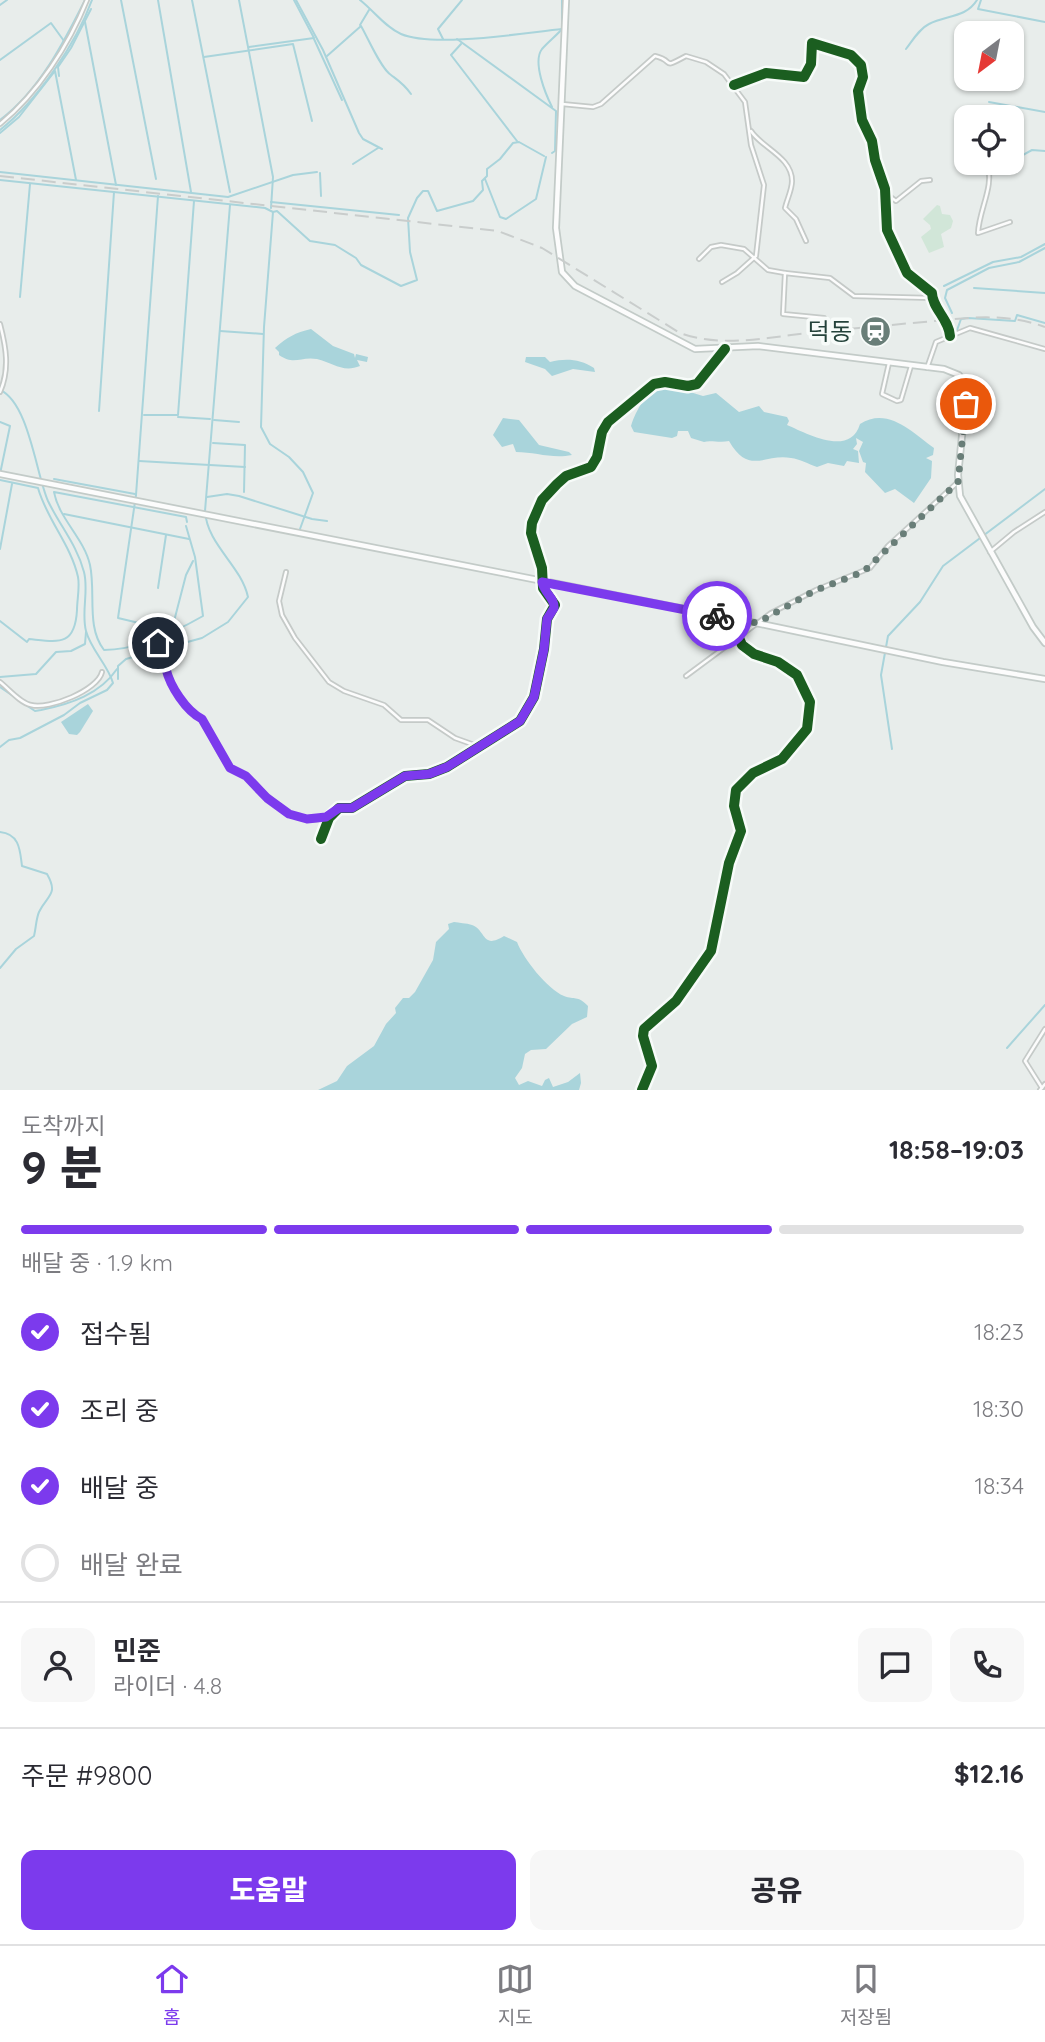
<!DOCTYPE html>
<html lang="ko">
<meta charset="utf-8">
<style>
body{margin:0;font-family:Quicksand,"Noto Sans KR",sans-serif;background:#f7f7f7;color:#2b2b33;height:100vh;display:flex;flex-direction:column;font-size:26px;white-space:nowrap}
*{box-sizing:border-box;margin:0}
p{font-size:23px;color:#7c7c81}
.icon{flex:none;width:38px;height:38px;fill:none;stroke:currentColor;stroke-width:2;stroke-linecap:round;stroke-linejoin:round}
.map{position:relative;height:1090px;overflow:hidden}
.panel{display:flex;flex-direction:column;background:#fff;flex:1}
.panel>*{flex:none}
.needle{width:46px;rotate:212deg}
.controls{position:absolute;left:954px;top:21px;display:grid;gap:14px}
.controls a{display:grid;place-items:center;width:70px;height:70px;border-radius:14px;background:#fff;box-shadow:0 2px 5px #0004;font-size:35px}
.pin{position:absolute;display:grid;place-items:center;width:60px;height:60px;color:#fff;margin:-30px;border:4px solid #fff;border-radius:50%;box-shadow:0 2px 7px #0007}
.courier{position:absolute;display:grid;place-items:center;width:70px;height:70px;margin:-35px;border:5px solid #7c3aed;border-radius:50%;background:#fff;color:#222;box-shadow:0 2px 9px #0007}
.headline em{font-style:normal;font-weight:800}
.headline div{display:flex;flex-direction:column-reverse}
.headline{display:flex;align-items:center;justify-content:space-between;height:119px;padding:0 21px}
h1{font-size:46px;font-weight:800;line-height:52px}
.bar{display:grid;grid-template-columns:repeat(4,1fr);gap:10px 7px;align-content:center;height:84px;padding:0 21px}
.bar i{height:9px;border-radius:5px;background:#e1e1e2}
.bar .selected{background:#7c3aed}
.bar p{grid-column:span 4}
.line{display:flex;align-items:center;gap:18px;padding:0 21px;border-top:2px solid #e1e1e2}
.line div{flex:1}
.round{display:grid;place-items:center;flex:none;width:74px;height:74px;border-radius:14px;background:#f7f7f7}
ol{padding:0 21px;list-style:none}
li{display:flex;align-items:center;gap:21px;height:77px}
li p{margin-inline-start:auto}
li .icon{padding:7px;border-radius:50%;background:#7c3aed;color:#fff;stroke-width:4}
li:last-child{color:#7c7c81}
li i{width:38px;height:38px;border:4px solid #e1e1e2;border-radius:50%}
.primary-button{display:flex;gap:14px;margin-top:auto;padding:14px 21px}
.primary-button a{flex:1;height:80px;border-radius:14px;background:#7c3aed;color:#fff;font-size:28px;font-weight:800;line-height:80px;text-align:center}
.primary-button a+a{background:#f7f7f7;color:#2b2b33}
.menu{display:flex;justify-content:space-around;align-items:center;height:98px;border-top:2px solid #e1e1e2;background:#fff;font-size:19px;color:#7c7c81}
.menu a{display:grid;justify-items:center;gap:4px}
.menu .selected{color:#7c3aed}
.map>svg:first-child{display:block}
</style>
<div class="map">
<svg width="1045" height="1090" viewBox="0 0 1045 1090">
<rect width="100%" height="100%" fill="#e8edeb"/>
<!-- green -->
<polygon fill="#d1e6d8" points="937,205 940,206 942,214 950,215 953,221 951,228 941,234 944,247 929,253 921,237 931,229 930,225 923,219"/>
<!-- water -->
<g fill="#a9d4db">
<path d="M311,329L333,346L354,354L355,358L356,354L368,357L367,362L357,360L360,366C343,373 333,363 317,359C300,356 295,366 279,355V352L275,348C287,337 295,333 311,329Z"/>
<path d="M526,357H545L550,362C566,358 580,359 594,368L595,372L573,369L552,376L545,369L525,362Z"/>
<path d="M664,384L703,396L716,393L739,412L759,406L764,412L787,417L789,421L787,425C806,433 850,458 860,424C888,406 913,433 934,448L933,455L926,458L932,461L931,478L914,503L895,489L885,493L865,472L866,463L863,462L859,451L863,442L856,438L857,444L853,449L858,451L859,463L847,461L844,466L828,463L817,467C808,464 800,459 791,458C765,453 749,476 729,441C720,443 710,440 704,442L691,438L688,431H678L677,436L672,438L634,432L631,426C636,410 647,390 664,384Z"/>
<path d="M503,418L519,420L539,445L569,452L572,455C552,459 535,452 516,452L513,444L502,447L493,435Z"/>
<polygon points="88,704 93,711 80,732 77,735 69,734 61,722"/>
<path d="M454,922C459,923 466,923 472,925C486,930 482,950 504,936L517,942C523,958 547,989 564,996C575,1000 577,995 588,1006L587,1017L572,1024L546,1049L531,1050L525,1054L522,1068L515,1078L519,1085L528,1081L542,1086L545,1080L549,1078L553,1087L568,1082L580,1073L581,1083L579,1090H318L337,1081L347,1066L374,1046L386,1024L396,1013L395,1008L403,998H409L415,992L433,960L436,942L449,929L448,924Z"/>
</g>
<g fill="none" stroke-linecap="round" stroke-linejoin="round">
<!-- stream -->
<g stroke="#a9d4db" stroke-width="2">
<polyline points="121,0 156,179"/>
<polyline points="158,0 191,192"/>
<polyline points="192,0 230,192"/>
<polyline points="239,0 273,177 271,208"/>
<polyline points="296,0 323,50 359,133 363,139 382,149"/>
<path d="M360,0C374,11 385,27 401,34C434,48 523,33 562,29"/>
<polyline points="981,0 978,9 1045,22"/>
<polyline points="0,5 7,0"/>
<polyline points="85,22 116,185"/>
<polyline points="360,25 369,10"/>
<polyline points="314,39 342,100"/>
<polyline points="443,39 438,29 462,0"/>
<polyline points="457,39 556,111 555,151 552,153"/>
<polyline points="461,44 451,55 517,141"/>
<polyline points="249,47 314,38 294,0"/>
<path d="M906,49C913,40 919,29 929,24C946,15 966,18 977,0"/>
<path d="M327,56L361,26C368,38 381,69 391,75C399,81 404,84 411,94"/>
<polyline points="204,57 293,44 312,121"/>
<polyline points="0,60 51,23 64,41"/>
<polyline points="59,76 58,67 71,48 91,9"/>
<polyline points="989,102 1045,112"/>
<path d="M552,107C546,95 532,62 542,49C548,42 556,36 562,29V0"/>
<path d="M0,120C39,91 64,42 85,0"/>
<path d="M0,130C37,101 76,44 92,0"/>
<polyline points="0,133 19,117 55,71 76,180"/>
<polyline points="1012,161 1032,150 1045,151"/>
<polyline points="996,163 1001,165 1008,163"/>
<polyline points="353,164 378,148"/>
<polyline points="0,172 228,197 293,175 317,172"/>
<polyline points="320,173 321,196"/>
<polyline points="485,179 500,217 506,219 536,199 546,157"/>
<polyline points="0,180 265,208 273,212 264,327 261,427 270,444 289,457 303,472 313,493 300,529"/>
<polyline points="271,202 399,215"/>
<polyline points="273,212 277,211 310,241 335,245 356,258 361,265 401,286 417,280 410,252 408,218 417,198 423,191 428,191 437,211 473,201 483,190 482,181 487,176 487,169 500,159 513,143 519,142 544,156"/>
<polyline points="944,286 993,262 1021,257 1045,244"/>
<polyline points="974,288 1045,293"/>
<polyline points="20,297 30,184"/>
<polyline points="952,313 945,298 947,290 989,268 1019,262 1045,248"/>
<polyline points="220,331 263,334"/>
<polyline points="956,333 961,319 968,318 1015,321 1017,315 1045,323"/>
<polyline points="99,411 114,192"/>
<polyline points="144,415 178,415 194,201"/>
<polyline points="178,417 210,419"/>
<polyline points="214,420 239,422"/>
<polyline points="0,422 10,426 0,474"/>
<polyline points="213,443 245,445 244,492"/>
<polyline points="139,461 245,467"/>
<polyline points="54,479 135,494"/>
<path d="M0,480L38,488C47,520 71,545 78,577C80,587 77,600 77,610C75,647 58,642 29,639L27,642L0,621"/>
<polyline points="207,497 227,494 239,496 312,519 327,521"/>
<polyline points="64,514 189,539"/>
<path d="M186,526L195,557L203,616C175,632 136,650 104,650C86,627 96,593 90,565C84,538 59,519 54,492L186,517L187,522"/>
<polyline points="0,549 12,484"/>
<polyline points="158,588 166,535"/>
<polyline points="139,623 118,618 136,495 158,196"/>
<polyline points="172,629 186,575 193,561"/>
<polyline points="0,677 36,674 56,652 71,651 85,644 86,632"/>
<path d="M118,679V666L126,659L202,638L228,622L248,597C241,565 207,545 205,511L230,205"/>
<polyline points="0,687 16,698"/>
<path d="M23,703L35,711L41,710C71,704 100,694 117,669"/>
<path d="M0,747L9,740L20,738L64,715L80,703L107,690L113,683C108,665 91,650 86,631C81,612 89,591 84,572C77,545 60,526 48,501C36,474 29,403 0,390"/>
<polyline points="892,749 881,675 888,636 920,602 943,566 1045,489"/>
<path d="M0,832C20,834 20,851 22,866L47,874C59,895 47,895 39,912C36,919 36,928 34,936L16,949L0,968"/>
<polyline points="1007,1048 1045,1005"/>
</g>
<defs>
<g id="minor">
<path d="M734,85L766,73L804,77L811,64L812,43L851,55L861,65L863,77L858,91L862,120L872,141L875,160L885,189L887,230L907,273L932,293C932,308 949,319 950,336"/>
<path d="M562,104L593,107L601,104L655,56C676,61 660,70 686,56L706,62L724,74L745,102L751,145L764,185L756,256L737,273L722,282"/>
<path d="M0,124C38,93 69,45 87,0"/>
<path d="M751,131C762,148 792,157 792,181C792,190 787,199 785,208L796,219L806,241"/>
<path d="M987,163C995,186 979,209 978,233L1010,222"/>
<polyline points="885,193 896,201 921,181 930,180"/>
<polyline points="699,259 711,247 721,245 744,249 768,270 785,273"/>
<polyline points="824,318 783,314 785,273 830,278 854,296 932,298"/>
<path d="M0,324C6,347 10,369 0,392"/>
<polyline points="889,363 882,394 897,401 901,400 911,366"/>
<polyline points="927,368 936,342 970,328 1045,349"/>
<polyline points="990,552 1014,532 1045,512"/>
<polyline points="286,572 279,601 282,615 295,638 329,682 344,691 384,705 401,720 428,720 455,738 480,747"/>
<path d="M158,643C166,650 163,660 165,669C170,686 186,711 202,719C211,734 217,753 229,766C233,771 241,772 247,777C271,797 292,831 329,816"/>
<polyline points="686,676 771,613 816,590 870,568 888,546 958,482"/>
<path d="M0,682C9,689 20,703 31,705C49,710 98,690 102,672"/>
<polyline points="321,839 329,818 339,808 352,808 405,776 429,774 447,767 520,721 534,697 544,649 547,619 555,605 543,588 542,568 531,533 532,523 542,500 557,484 566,476 591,467 597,457 602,432 608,422 654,384 665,382 688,386 697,384 725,349"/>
<polyline points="1042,1088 1025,1061 1045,1029"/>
<polyline points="642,1090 652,1066 643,1036 644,1029 676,1001 711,951 729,863 741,831 734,806 736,790 753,773 782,759 807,729 810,702 797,675 778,662 754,654 742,645 739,638"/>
<polyline points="1040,1090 1045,1084"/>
</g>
<g id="secondary">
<polyline points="566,0 556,228 562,272 575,286 695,349 758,346 944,369 959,375 965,385 966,397 958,475 960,496 1033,627 1045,643"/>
<polyline points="0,474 766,625 943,662 1045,679"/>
</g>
</defs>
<!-- minor casing -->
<use href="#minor" stroke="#c5cac8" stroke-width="6"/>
<!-- secondary casing -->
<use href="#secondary" stroke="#c3cbc8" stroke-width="8"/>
<!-- minor -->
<use href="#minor" stroke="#fcfcfc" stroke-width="2.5"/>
<!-- secondary -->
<use href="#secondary" stroke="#fcfcfc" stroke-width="4.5"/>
<!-- rail -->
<path stroke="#c9cdcc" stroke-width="2" stroke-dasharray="14 7" stroke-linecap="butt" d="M0,176L498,231L542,248L680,333C716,346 754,340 791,335C835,330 879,326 924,322C967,318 1003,312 1045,327"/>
<defs>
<g id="cycleway">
<path d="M734,85L766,73L804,77L811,64L812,43L851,55L861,65L863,77L858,91L862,120L872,141L875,160L885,189L887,230L907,273L932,293C932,308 949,319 950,336"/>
<polyline points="321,839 329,818 339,808 352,808 405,776 429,774 447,767 520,721 534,697 544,649 547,619 555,605 543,588 542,568 531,533 532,523 542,500 557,484 566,476 591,467 597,457 602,432 608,422 654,384 665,382 688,386 697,384 725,349"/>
<polyline points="642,1090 652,1066 643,1036 644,1029 676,1001 711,951 729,863 741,831 734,806 736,790 753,773 782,759 807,729 810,702 797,675 778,662 754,654 742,645 739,638"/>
</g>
</defs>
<!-- cycleway casing -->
<use href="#cycleway" stroke="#f7fbf9" stroke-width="15"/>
<!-- cycleway -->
<use href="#cycleway" stroke="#1b5e20" stroke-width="10"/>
</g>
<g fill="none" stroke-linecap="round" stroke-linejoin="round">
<!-- done -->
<polyline stroke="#697e78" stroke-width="7" stroke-dasharray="0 12.6" points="717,616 757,623 816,590 863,572 958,482 966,404"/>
<!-- route -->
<path stroke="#7c3aed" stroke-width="9" d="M158,643C166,650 163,660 166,669C170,686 186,711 202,719L230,768L246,776L267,798L289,814L307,819L326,817L339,808H352L405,776L429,774L447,767L520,721L534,697L544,649L547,619L554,608C555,598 544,593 542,582L717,616"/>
</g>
<!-- icons -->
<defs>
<symbol id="station-disc" viewBox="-11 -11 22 22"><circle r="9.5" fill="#697e78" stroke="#f7fbf9"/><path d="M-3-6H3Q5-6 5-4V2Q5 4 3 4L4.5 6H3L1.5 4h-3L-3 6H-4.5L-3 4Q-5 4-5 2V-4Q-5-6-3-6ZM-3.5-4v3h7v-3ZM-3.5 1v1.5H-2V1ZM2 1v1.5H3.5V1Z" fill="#fff"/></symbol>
</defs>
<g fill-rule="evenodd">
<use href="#station-disc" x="858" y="314" width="35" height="35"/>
</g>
<g text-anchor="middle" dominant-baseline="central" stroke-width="7" stroke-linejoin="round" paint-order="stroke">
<!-- poi labels -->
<g font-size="24" fill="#24423a" stroke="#f7fbf9" text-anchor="end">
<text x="852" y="331">덕동</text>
</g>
</g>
</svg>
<div class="controls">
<a><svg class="needle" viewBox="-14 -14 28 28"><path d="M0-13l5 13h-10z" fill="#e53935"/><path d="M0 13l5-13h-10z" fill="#7c7c81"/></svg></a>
<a><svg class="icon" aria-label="locate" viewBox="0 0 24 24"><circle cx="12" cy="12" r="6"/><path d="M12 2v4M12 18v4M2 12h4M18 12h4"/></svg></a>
</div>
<div class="pin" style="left:966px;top:404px;background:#ea580c"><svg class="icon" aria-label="bag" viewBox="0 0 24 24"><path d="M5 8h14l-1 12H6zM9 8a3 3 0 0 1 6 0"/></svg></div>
<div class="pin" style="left:158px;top:643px;background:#1f2937"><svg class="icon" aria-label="home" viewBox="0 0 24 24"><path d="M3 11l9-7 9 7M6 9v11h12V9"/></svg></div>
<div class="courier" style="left:717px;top:616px"><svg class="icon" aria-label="bike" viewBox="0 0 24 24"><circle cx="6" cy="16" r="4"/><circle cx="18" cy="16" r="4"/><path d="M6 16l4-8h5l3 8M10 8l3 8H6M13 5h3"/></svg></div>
</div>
<section class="panel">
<div class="headline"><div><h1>9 분</h1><p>도착까지</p></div><em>18:58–19:03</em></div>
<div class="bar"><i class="selected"></i><i class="selected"></i><i class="selected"></i><i></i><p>배달 중 · 1.9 km</p></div>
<ol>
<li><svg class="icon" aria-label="check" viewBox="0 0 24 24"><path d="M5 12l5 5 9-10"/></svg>접수됨<p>18:23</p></li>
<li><svg class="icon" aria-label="check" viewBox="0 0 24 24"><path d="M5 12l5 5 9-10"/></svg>조리 중<p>18:30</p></li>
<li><svg class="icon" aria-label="check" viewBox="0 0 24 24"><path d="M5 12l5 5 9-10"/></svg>배달 중<p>18:34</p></li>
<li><i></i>배달 완료</li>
</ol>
<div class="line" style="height:126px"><a class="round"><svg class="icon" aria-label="person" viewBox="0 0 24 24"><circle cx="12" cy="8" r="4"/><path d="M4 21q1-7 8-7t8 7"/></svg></a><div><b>민준</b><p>라이더 · 4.8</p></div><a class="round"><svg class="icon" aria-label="chat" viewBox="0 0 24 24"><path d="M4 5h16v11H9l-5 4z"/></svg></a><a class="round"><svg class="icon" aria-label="phone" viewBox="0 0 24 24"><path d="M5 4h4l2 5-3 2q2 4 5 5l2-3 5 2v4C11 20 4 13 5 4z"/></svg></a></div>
<div class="line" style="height:91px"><div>주문 #9800</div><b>$12.16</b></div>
<div class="primary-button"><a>도움말</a><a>공유</a></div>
</section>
<nav class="menu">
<a class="selected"><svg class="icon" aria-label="home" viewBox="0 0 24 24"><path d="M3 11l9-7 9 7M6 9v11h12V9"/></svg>홈</a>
<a><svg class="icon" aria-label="map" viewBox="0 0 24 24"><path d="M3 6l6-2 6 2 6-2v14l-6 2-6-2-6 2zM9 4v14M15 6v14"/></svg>지도</a>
<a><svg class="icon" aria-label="saved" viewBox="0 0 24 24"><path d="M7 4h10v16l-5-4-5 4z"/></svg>저장됨</a>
</nav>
